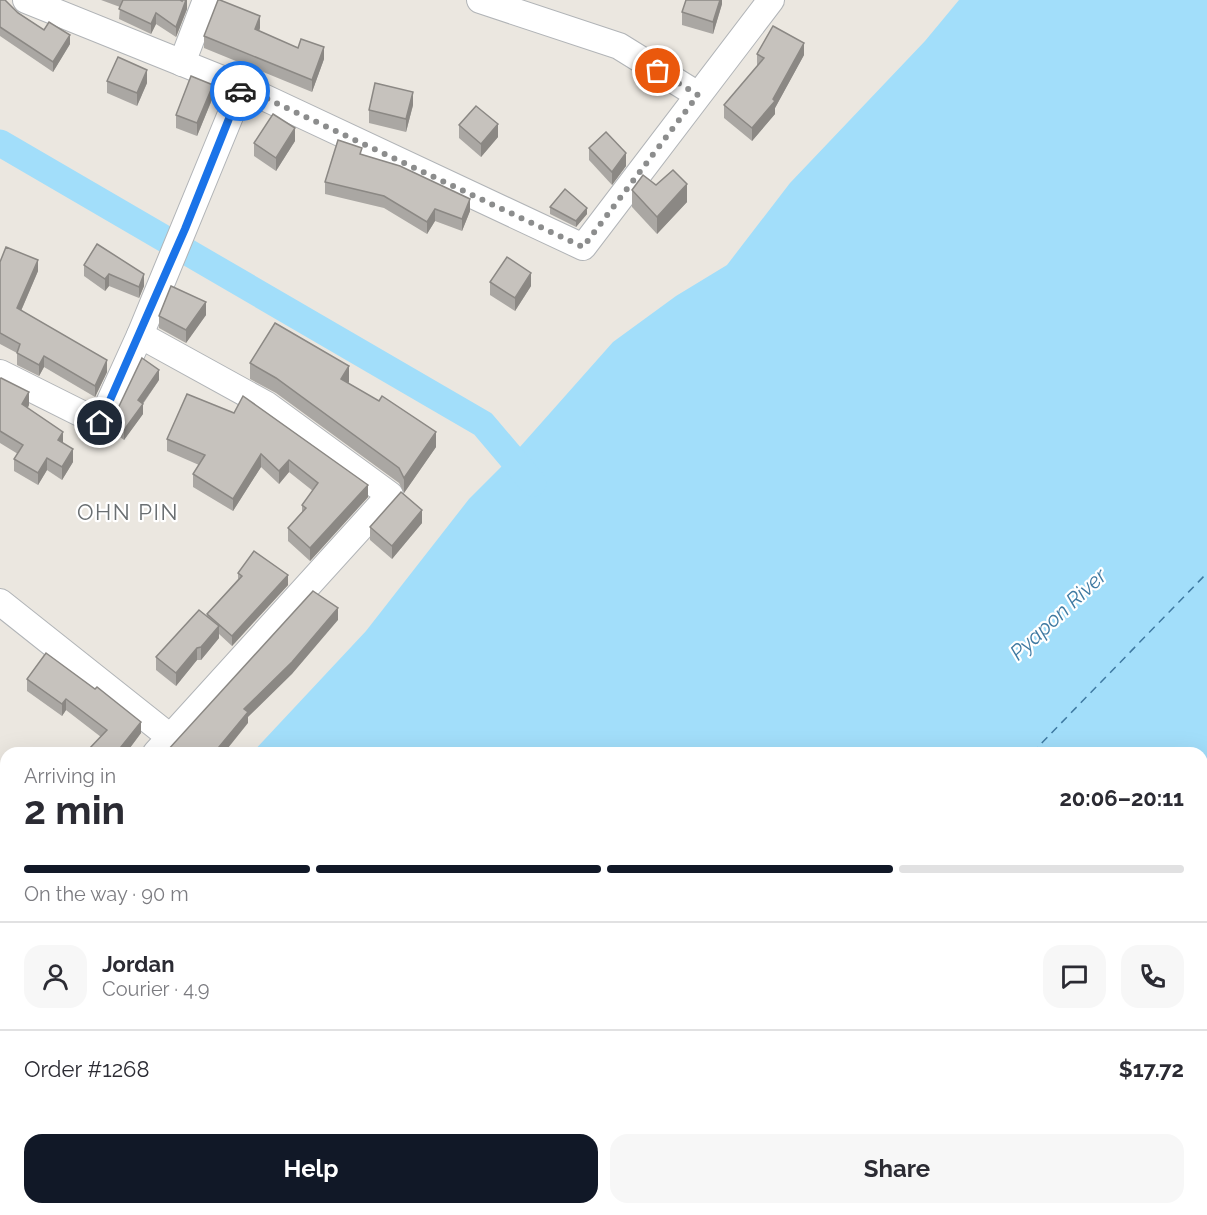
<!DOCTYPE html>
<meta charset="utf-8">
<style>
body{margin:0;font-family:Raleway,sans-serif;background:#f7f7f7;color:#2b2b33;height:100vh;display:flex;flex-direction:column;font-size:22px;white-space:nowrap}
*{box-sizing:border-box;margin:0}
p{font-size:20px;color:#7c7c81}
.icon{flex:none;width:33px;height:33px;fill:none;stroke:currentColor;stroke-width:2;stroke-linecap:round;stroke-linejoin:round}
.map{position:relative;flex:1;overflow:hidden}
.details{position:absolute;left:0px;top:747px;width:1208px;height:468px;display:flex;flex-direction:column;background:#fff;border-radius:18px 18px 0 0;box-shadow:0 6px 24px #0002}
.details>*{flex:none}
.pin{position:absolute;display:grid;place-items:center;width:51px;height:51px;color:#fff;margin:-26px;border:3px solid #fff;border-radius:50%;box-shadow:0 2px 6px #0007}
.courier{position:absolute;display:grid;place-items:center;width:60px;height:60px;margin:-30px;border:4px solid #1a73e8;border-radius:50%;background:#fff;color:#222;box-shadow:0 2px 8px #0007}
.summary em{font-style:normal;font-weight:700}
.summary div{display:flex;flex-direction:column-reverse}
.summary{display:flex;align-items:center;justify-content:space-between;height:102px;padding:0 24px}
h1{font-size:39px;font-weight:700;line-height:45px}
.bar{display:grid;grid-template-columns:repeat(4,1fr);gap:9px 6px;align-content:center;height:72px;padding:0 24px}
.bar i{height:8px;border-radius:4px;background:#e1e1e2}
.bar .selected{background:#111827}
.bar p{grid-column:span 4}
.line{display:flex;align-items:center;gap:15px;padding:0 24px;border-top:2px solid #e1e1e2}
.line div{flex:1}
.round{display:grid;place-items:center;flex:none;width:63px;height:63px;border-radius:18px;background:#f7f7f7}
.cta{display:flex;gap:12px;margin-top:auto;padding:12px 24px}
.cta a{flex:1;height:69px;border-radius:18px;background:#111827;color:#fff;font-size:24px;font-weight:700;line-height:69px;text-align:center}
.cta a+a{background:#f7f7f7;color:#2b2b33}
.map>svg:first-child{display:block}
</style>
<div class="map">
<svg width="1207" height="1215" viewBox="0 0 1207 1215">
<rect width="100%" height="100%" fill="#ebe7e0"/>
<!-- water -->
<g fill="#a2defa">
<polygon points="959,0 1207,0 1207,1061 1202,1067 1202,753 252,753 366,631 469,499 511,457 613,342 676,296 727,265 790,183 925,41"/>
<polygon points="6,995 6,1209 1046,1209 1039,1215 0,1215 0,1000"/>
</g>
<g fill="none" stroke-linecap="round" stroke-linejoin="round">
<!-- canal -->
<polyline stroke="#a2defa" stroke-width="27" points="0,143 483,424 533,483"/>
<!-- ferry -->
<g stroke="#3f7aa2" stroke-width="1.5" stroke-dasharray="8 6" stroke-linecap="butt">
<polyline points="1032,753 1207,573"/>
<polyline points="581,1215 586,1209"/>
</g>
<defs>
<g id="minor">
<polyline points="26,0 242,87"/>
<polyline points="480,0 619,46 698,95"/>
<polyline points="182,63 206,0"/>
<polyline points="140,335 267,405 390,495 156,753"/>
<polyline points="0,373 100,423 140,335 242,87 583,247 771,0"/>
<polyline points="0,602 170,737"/>
<polyline points="0,942 6,935"/>
</g>
</defs>
<!-- minor casing -->
<use href="#minor" stroke="#b1b4b7" stroke-width="28"/>
<!-- minor -->
<use href="#minor" stroke="#fff" stroke-width="26"/>
</g>
<!-- wall -->
<g fill="#aaa7a3">
<polygon points="0,0 44,30 70,44 53,72 0,36"/>
<polygon points="101,0 180,0 182,1 187,0 187,9 176,37 156,24 151,34 119,19 120,7"/>
<polygon points="722,0 722,4 713,34 682,25 682,12"/>
<polygon points="260,28 259,31 324,59 312,92 204,48 204,36"/>
<polygon points="757,54 804,55 775,108 775,114 752,141 724,118 724,105 757,67"/>
<polygon points="107,81 147,83 137,106 107,93"/>
<polygon points="213,97 197,136 176,128 176,115"/>
<polygon points="413,105 406,132 369,123 369,110"/>
<polygon points="459,125 498,137 481,157 459,138"/>
<polygon points="295,141 276,171 254,156 254,143"/>
<polygon points="589,148 626,166 612,185 589,160"/>
<polygon points="362,155 470,211 462,231 435,221 427,234 384,208 325,194 325,182"/>
<polygon points="656,185 687,202 657,234 632,207 632,190"/>
<polygon points="550,207 587,214 576,227 550,214"/>
<polygon points="0,262 38,271 21,311 107,372 95,397 44,367 39,376 17,365 17,353 0,344"/>
<polygon points="84,265 144,286 139,298 109,286 105,291 84,276"/>
<polygon points="490,282 531,286 515,311 490,295"/>
<polygon points="206,315 186,343 159,328 159,316"/>
<polygon points="250,363 349,382 348,383 436,447 404,493 399,483 276,393 250,379"/>
<polygon points="0,379 29,405 28,408 63,443 73,462 62,480 47,470 38,485 14,471 14,459 18,454 0,443"/>
<polygon points="159,380 143,404 143,414 124,440 112,431 112,421"/>
<polygon points="187,394 368,497 310,561 288,541 288,528 302,512 302,505 313,491 289,472 279,484 261,467 233,511 193,487 193,474 199,465 167,451 167,439"/>
<polygon points="422,523 392,559 370,540 370,527"/>
<polygon points="238,573 288,585 232,646 219,634 219,638 201,660 197,660 176,686 156,670 156,657 207,616 207,614 238,579"/>
<polygon points="27,679 141,733 127,752 128,753 88,753 88,750 101,737 66,710 62,716 27,691"/>
</g>
<!-- shaded-wall -->
<g fill="#8b8884">
<polygon points="186,0 187,0 187,9 176,37 176,27"/>
<polygon points="720,0 722,0 722,4 713,34 713,22"/>
<polygon points="156,13 156,24 151,34 151,24"/>
<polygon points="260,16 260,28 255,41 255,29"/>
<polygon points="70,35 70,44 53,72 53,62"/>
<polygon points="804,43 804,55 775,108 775,114 752,141 752,128 773,99"/>
<polygon points="324,47 324,59 312,92 312,80"/>
<polygon points="147,70 147,83 137,106 137,93"/>
<polygon points="213,85 213,97 197,136 197,123"/>
<polygon points="413,92 413,105 406,132 406,119"/>
<polygon points="498,124 498,137 481,157 481,144"/>
<polygon points="295,128 295,141 276,171 276,158"/>
<polygon points="626,153 626,166 612,185 612,172"/>
<polygon points="687,184 687,202 657,234 657,217"/>
<polygon points="470,199 470,211 462,231 462,219"/>
<polygon points="587,208 587,214 576,227 576,221"/>
<polygon points="435,209 435,221 427,234 427,222"/>
<polygon points="38,260 38,271 17,320 17,308"/>
<polygon points="531,273 531,286 515,311 515,298"/>
<polygon points="109,274 109,286 105,291 105,279"/>
<polygon points="144,274 144,286 139,298 139,287"/>
<polygon points="206,302 206,315 186,343 186,330"/>
<polygon points="44,356 44,367 39,376 39,365"/>
<polygon points="107,360 107,372 95,397 95,386"/>
<polygon points="349,366 349,382 341,394 341,379"/>
<polygon points="159,370 159,380 138,410 138,400"/>
<polygon points="29,392 29,405 22,416 22,404"/>
<polygon points="143,404 143,414 124,440 124,430"/>
<polygon points="63,432 63,444 58,440"/>
<polygon points="436,432 436,447 404,493 404,478"/>
<polygon points="73,449 73,462 62,480 62,467"/>
<polygon points="261,454 261,467 233,511 233,499"/>
<polygon points="47,458 47,470 38,485 38,473"/>
<polygon points="289,460 289,472 279,484 279,471"/>
<polygon points="368,485 368,497 310,561 310,548"/>
<polygon points="422,510 422,523 392,559 392,546"/>
<polygon points="288,575 288,585 232,646 232,636"/>
<polygon points="338,608 338,620 292,674 248,717 248,723 224,753 214,753 244,709"/>
<polygon points="219,626 219,638 201,660 201,647"/>
<polygon points="197,648 197,660 176,686 176,673"/>
<polygon points="66,699 66,710 62,716 62,704"/>
<polygon points="141,722 141,733 126,753 121,747"/>
<polygon points="6,907 6,919 0,922 0,911"/>
</g>
<!-- building -->
<g fill="#c6c2bd" stroke="#8b8884" stroke-width="1.5">
<polygon points="0,0 5,0 18,13 44,30 49,22 70,35 53,62 0,27"/>
<polygon points="123,0 180,0 182,1 182,0 186,0 176,27 156,13 151,24 119,9"/>
<polygon points="218,0 220,0 260,16 255,29 298,48 301,39 324,47 312,80 204,36"/>
<polygon points="686,0 720,0 713,22 682,12"/>
<polygon points="773,26 804,43 773,99 775,101 752,128 724,105 764,58 757,54"/>
<polygon points="118,57 147,70 137,93 107,81"/>
<polygon points="191,76 213,85 197,123 176,115"/>
<polygon points="375,83 413,92 406,119 369,110"/>
<polygon points="476,106 498,124 481,144 459,125"/>
<polygon points="273,114 295,128 276,158 254,143"/>
<polygon points="606,132 626,153 612,172 589,148"/>
<polygon points="338,140 362,148 360,154 400,166 470,199 462,219 435,209 427,222 384,196 325,182"/>
<polygon points="673,170 687,184 657,217 632,190 643,175 656,185"/>
<polygon points="565,189 587,208 576,221 550,207"/>
<polygon points="97,244 144,274 139,287 109,274 105,279 84,265"/>
<polygon points="6,247 38,260 17,308 107,360 95,386 44,356 39,365 17,353 20,344 0,333 0,262"/>
<polygon points="507,257 531,273 515,298 490,282"/>
<polygon points="171,286 206,302 186,330 159,316"/>
<polygon points="275,323 349,366 341,379 379,401 382,396 436,432 404,478 399,468 276,378 250,363"/>
<polygon points="142,358 159,370 138,400 143,404 124,430 112,421"/>
<polygon points="1,378 29,392 22,404 63,432 58,440 73,449 62,467 47,458 38,473 14,459 23,445 0,431 0,379"/>
<polygon points="187,394 234,413 243,396 368,485 310,548 288,528 306,508 302,505 318,483 289,460 279,471 261,454 233,499 193,474 205,455 167,439"/>
<polygon points="401,492 422,510 392,546 370,527"/>
<polygon points="254,551 288,575 232,636 207,614 242,576 238,573"/>
<polygon points="313,591 338,608 292,662 244,709 248,712 214,753 164,753 167,751"/>
<polygon points="199,610 219,626 201,647 197,648 176,673 156,657"/>
<polygon points="46,653 95,689 97,687 141,722 121,747 128,753 91,753 88,750 107,730 66,699 62,704 27,679"/>
<polygon points="6,868 6,907 0,911 0,875"/>
</g>
<g fill="none" stroke-linecap="round" stroke-linejoin="round">
<!-- done -->
<polyline stroke="#8c8d8d" stroke-width="6" stroke-dasharray="0 10.8" points="240,91 242,87 583,247 698,95 658,71"/>
<!-- route -->
<polyline stroke="#1a73e8" stroke-width="8" points="100,423 185,229 240,91"/>
</g>
<g text-anchor="middle" dominant-baseline="central" stroke-width="4.5" stroke-linejoin="round" paint-order="stroke">
<!-- water labels -->
<g font-size="21" font-style="italic" fill="#3f7aa2" stroke="#fff">
<text transform="translate(1058 614) rotate(-43)">Pyapon River</text>
</g>
<!-- quarter labels -->
<g font-size="22" letter-spacing="1.5" fill="#6a6f72" stroke="#fff">
<text x="128" y="512">OHN PIN</text>
</g>
</g>
</svg>
<div class="pin" style="left:658px;top:71px;background:#ea580c"><svg class="icon" aria-label="bag" viewBox="0 0 24 24"><path d="M5 8h14l-1 12H6zM9 8a3 3 0 0 1 6 0"/></svg></div>
<div class="pin" style="left:100px;top:423px;background:#1f2937"><svg class="icon" aria-label="home" viewBox="0 0 24 24"><path d="M3 11l9-7 9 7M6 9v11h12V9"/></svg></div>
<div class="courier" style="left:240px;top:91px"><svg class="icon" aria-label="car" viewBox="0 0 24 24"><path d="M5 17H2v-5l4-1 3-4h7l3 4 3 1v5h-3M9 17h6M6 11h13"/><circle cx="7" cy="17" r="2"/><circle cx="17" cy="17" r="2"/></svg></div>
<section class="details">
<div class="summary"><div><h1>2 min</h1><p>Arriving in</p></div><em>20:06–20:11</em></div>
<div class="bar"><i class="selected"></i><i class="selected"></i><i class="selected"></i><i></i><p>On the way · 90 m</p></div>
<div class="line" style="height:108px"><a class="round"><svg class="icon" aria-label="person" viewBox="0 0 24 24"><circle cx="12" cy="8" r="4"/><path d="M4 21q1-7 8-7t8 7"/></svg></a><div><b>Jordan</b><p>Courier · 4.9</p></div><a class="round"><svg class="icon" aria-label="chat" viewBox="0 0 24 24"><path d="M4 5h16v11H9l-5 4z"/></svg></a><a class="round"><svg class="icon" aria-label="phone" viewBox="0 0 24 24"><path d="M5 4h4l2 5-3 2q2 4 5 5l2-3 5 2v4C11 20 4 13 5 4z"/></svg></a></div>
<div class="line" style="height:78px"><div>Order #1268</div><b>$17.72</b></div>
<div class="cta"><a>Help</a><a>Share</a></div>
</section>
</div>
